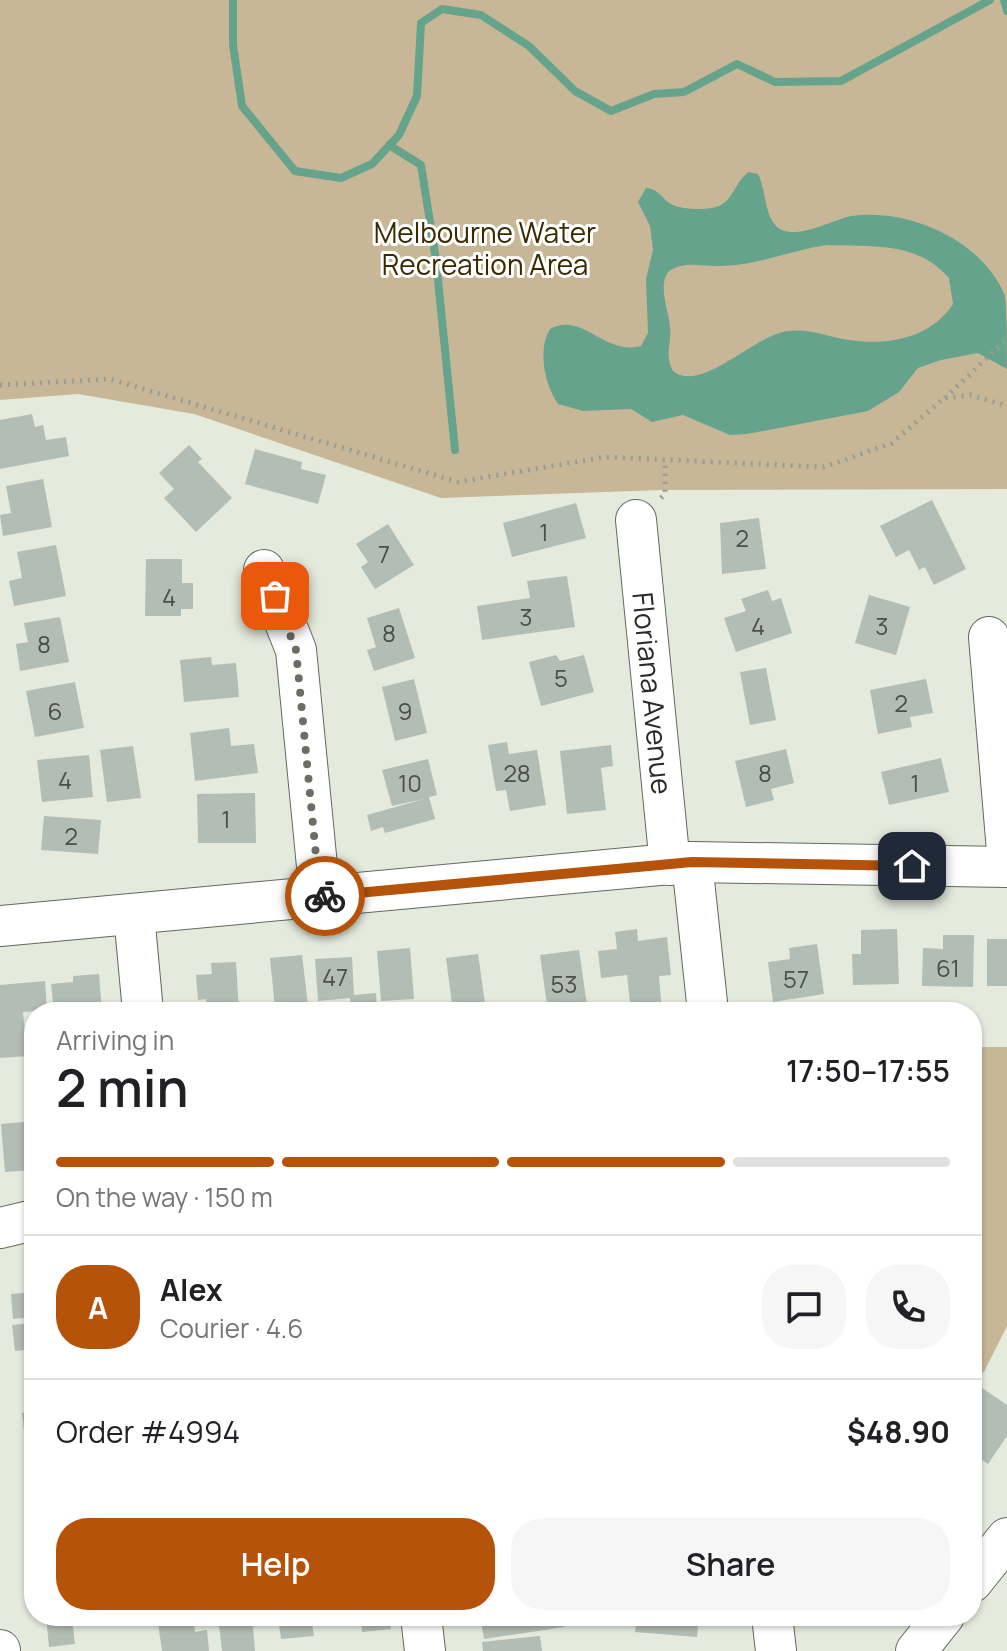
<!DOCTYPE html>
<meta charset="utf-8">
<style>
body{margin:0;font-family:Manrope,sans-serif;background:#f6f6f6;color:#202124;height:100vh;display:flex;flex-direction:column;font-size:30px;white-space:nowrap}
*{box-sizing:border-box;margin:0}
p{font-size:26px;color:#757577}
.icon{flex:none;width:44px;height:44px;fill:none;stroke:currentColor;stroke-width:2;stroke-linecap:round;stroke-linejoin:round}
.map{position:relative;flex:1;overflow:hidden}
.sheet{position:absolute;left:24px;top:1002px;width:958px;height:624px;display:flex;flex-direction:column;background:#fff;border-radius:32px;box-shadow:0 2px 6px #0004}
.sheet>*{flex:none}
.pin{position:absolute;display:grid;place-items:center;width:68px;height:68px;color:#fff;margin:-34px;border-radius:16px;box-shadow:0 4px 12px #0006}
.courier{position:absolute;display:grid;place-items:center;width:80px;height:80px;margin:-40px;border:6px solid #b45309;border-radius:50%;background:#fff;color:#222;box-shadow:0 2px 10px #0007}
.head em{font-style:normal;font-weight:600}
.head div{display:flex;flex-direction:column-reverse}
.head{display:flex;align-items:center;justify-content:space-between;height:136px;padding:0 32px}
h1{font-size:52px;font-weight:600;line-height:60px}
.bar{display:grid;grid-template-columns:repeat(4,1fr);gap:12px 8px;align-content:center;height:96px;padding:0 32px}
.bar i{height:10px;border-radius:6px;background:#e0e0e0}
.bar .active{background:#b45309}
.bar p{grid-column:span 4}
.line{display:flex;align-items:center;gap:20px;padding:0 32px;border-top:2px solid #e0e0e0}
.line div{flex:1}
.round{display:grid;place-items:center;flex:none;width:84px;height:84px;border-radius:32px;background:#f6f6f6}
.button{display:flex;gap:16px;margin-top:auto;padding:16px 32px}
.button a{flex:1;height:92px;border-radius:32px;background:#b45309;color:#fff;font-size:32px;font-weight:600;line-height:92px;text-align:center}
.button a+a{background:#f6f6f6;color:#202124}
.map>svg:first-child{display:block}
</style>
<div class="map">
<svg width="1007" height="1651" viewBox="0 0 1007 1651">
<rect width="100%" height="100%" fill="#e4ebdd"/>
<!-- green -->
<g fill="#c7b797">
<polygon points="0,0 1007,0 1007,489 661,490 441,498 194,414 78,394 0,400"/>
<polygon points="972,1047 1007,1047 1007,1326 984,1372 972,1376"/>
</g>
<!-- water -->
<path fill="#66a38d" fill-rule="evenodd" d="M749,172L758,174C766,189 764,214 776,226C794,243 833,219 852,216C910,208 983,241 1005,296C1007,315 1007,348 1007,369L978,353L941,360L918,368L899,392L868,411L747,434L730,435L683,415L652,422L631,409L583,411L558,404C545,385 537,351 550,329C582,311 605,356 641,346L648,333L646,279L653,250L650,226L638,202L646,188C659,189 661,198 671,204C681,210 711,211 721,205C734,198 736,180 749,172ZM827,245C872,247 917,241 949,278L953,304C931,338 888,346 849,340C829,337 809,328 788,331C754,335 701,394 673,371C664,354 672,344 670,327C669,311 657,285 669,271C685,261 699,266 717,266C753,267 791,250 827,245Z"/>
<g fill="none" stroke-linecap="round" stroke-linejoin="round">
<!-- stream -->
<g stroke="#66a38d" stroke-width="8">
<polyline points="233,0 233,45 242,106 295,171 341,178 372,164 399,135 417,96 421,23 442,9 481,15 529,46 575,91 611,111 654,94 684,92 737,64 775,82 841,81 990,0"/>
<polyline points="1004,0 1007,11"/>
<polyline points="389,145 421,165 436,260 455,450"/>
</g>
</g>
<!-- building -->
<g fill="#b2bdb3">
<polygon points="32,414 35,427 43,425 46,440 66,437 69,456 0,469 0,420"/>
<polygon points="189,445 202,459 198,462 232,498 196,532 164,498 174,489 159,473"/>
<polygon points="255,449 302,462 301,469 326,475 318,504 245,484"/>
<polygon points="43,479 52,527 3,536 0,515 11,513 6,486"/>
<polygon points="932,500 966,569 934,585 925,567 919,570 909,550 896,557 880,526"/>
<polygon points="576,503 586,538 512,557 503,523"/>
<polygon points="759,518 766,569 722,574 720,523"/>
<polygon points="388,524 414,565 375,589 361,567 368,562 356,544"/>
<polygon points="56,545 66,596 14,606 9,581 22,578 17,552"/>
<polygon points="146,559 182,559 182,583 193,583 193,609 181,609 181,616 145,616"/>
<polygon points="567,576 575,627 482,640 477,606 530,598 527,581"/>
<polygon points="768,590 772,601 781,598 792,633 736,652 724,618 746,611 741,599"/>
<polygon points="869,595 910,607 896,655 855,643"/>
<polygon points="399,608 415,658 374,671 367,650 376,647 367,618"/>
<polygon points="60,617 69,662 20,671 16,644 28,642 24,623"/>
<polygon points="556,655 560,661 584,655 594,692 541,706 529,662"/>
<polygon points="211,657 212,665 236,663 239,697 184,702 180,660"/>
<polygon points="766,668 776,720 750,725 740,672"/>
<polygon points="414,679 427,733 395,741 382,687"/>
<polygon points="926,679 933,713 910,717 912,727 878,734 870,690"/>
<polygon points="75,682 84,728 35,737 26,691"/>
<polygon points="229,728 231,746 254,744 258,773 195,781 190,733"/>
<polygon points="507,742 509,754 537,750 546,805 510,811 506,790 496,791 488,745"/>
<polygon points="611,745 613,766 601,768 606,810 567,814 560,751"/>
<polygon points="133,746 141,798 107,802 100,750"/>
<polygon points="786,749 794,783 771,789 774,800 746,807 735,761"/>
<polygon points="89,755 93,797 42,802 37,760"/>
<polygon points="941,758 949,792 889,805 881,772"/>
<polygon points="428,759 437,795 429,797 435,819 385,833 383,827 371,831 367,815 424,799 392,806 382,770"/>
<polygon points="255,793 256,843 198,843 197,794"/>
<polygon points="44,816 101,820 98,854 41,850"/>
<polygon points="637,929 638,941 667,937 671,975 659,976 662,1012 631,1012 627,975 601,978 598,951 617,949 615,932"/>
<polygon points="897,929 899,984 853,985 852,954 861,954 861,930"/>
<polygon points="943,935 974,935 973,987 922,986 923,948 943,949"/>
<rect x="987" y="939" width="20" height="47"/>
<polygon points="817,944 824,994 773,1002 768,962 790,959 789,948"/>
<polygon points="410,948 414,999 381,1001 377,951"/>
<polygon points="579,950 588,1012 548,1012 540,955"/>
<polygon points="478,954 486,1010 453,1012 446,958"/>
<polygon points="302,955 308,1005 275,1008 270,958"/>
<polygon points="352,957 354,995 376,993 377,1012 351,1012 350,998 318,1001 315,959"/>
<polygon points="236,962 239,1012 207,1012 206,999 198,1000 196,975 212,974 211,963"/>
<polygon points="99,974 102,1012 54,1012 51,984 73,982 73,976"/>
<polygon points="45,981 47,1010 23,1012 27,1056 0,1058 0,985"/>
<polygon points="34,1078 34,1108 29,1108 26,1079"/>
<polygon points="34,1121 34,1170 5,1172 1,1124"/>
<polygon points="34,1292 34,1317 13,1319 11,1294"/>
<polygon points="34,1323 34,1349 15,1351 12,1325"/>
<polygon points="972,1381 1007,1405 1007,1436 988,1464 972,1453"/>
<polygon points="34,1412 34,1447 26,1448 22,1413"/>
<polygon points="34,1489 34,1515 30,1515 27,1490"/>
<polygon points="46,1616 78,1616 72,1619 75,1644 49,1647"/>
<polygon points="157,1616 193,1616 195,1632 207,1630 209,1651 162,1651"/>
<polygon points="218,1616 252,1616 255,1651 222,1651"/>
<polygon points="278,1616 311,1616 314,1636 281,1639"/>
<polygon points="361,1616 390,1616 391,1629 362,1632"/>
<polygon points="480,1616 562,1616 564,1627 484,1639"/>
<polygon points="637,1616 699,1616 697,1637 635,1632"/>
<polygon points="540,1636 542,1651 483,1651 482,1642"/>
</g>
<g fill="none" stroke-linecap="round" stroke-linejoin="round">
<defs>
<g id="minor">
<path id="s1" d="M636,520L670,865"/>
<polyline points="264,570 296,650 320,897"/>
<polyline points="989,637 1007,851"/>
<polyline points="692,862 708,1012"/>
<polyline points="134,914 143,1012"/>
<polyline points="0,926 692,862 1007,867"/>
<polyline points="0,1228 34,1220"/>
<polyline points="972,1582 1007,1538"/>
<polyline points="421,1616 425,1651"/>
<polyline points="772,1616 776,1651"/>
<polyline points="0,1650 0,1651"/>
<polyline points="916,1651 944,1616"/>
</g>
</defs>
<!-- minor casing -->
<use href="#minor" stroke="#63685d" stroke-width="42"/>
<!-- path -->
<g stroke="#999e93" stroke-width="5" stroke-dasharray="2 6" stroke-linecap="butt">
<polyline points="0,385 110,379 458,482 605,457 824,467 892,443 944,398 971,395 1007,406"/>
<polyline points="945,398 1007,339"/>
<polyline points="661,498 665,494 665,460"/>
</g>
<!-- minor -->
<use href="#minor" stroke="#fff" stroke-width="40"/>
</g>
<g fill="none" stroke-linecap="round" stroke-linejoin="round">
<!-- done -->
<polyline stroke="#6a6e65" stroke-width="8" stroke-dasharray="0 14.4" points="275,596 296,650 320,897 325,896"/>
<!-- route -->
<polyline stroke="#b45309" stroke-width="10" points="325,896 692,862 912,866"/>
</g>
<g text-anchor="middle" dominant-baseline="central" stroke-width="6" stroke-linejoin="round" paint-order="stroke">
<!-- number labels -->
<g font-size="24" fill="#4a4f48">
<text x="544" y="531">1</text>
<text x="742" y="537">2</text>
<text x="384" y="553">7</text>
<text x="169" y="596">4</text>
<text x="526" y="616">3</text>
<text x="758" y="625">4</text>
<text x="882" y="625">3</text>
<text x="389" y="632">8</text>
<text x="44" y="643">8</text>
<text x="561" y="677">5</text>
<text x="901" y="702">2</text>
<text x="55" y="710">6</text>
<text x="405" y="710">9</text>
<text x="517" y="772">28</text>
<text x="765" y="772">8</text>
<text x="65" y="779">4</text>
<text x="410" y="782">10</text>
<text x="915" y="782">1</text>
<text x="226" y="818">1</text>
<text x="71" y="835">2</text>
<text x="948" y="967">61</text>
<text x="335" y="976">47</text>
<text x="796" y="978">57</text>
<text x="564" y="983">53</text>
</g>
<!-- park labels -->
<g font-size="28" fill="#3b2a00" stroke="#fff">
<text x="485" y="232">Melbourne Water<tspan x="485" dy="32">Recreation Area</tspan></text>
</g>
<!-- street labels -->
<g font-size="28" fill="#282a25" stroke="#fff">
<text stroke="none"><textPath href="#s1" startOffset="174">Floriana Avenue</textPath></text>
</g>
</g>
</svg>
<div class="pin" style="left:275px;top:596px;background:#ea580c"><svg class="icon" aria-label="bag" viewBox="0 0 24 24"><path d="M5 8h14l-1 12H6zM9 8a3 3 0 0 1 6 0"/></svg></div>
<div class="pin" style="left:912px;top:866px;background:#1f2937"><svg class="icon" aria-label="home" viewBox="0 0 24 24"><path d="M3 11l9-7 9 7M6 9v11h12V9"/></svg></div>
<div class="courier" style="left:325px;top:896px"><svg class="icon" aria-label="bike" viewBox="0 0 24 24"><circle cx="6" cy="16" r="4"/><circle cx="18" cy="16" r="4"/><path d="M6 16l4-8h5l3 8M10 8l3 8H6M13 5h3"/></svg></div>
<section class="sheet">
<div class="head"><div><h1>2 min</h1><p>Arriving in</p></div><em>17:50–17:55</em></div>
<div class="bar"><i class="active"></i><i class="active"></i><i class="active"></i><i></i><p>On the way · 150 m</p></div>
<div class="line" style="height:144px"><b class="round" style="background:#b45309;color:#fff">A</b><div><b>Alex</b><p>Courier · 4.6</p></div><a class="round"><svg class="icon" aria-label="chat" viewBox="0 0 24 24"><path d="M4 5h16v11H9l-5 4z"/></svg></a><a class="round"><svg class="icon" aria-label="phone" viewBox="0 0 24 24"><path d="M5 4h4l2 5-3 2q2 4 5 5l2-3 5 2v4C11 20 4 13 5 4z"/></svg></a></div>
<div class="line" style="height:104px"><div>Order #4994</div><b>$48.90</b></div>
<div class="button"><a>Help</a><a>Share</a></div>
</section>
</div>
